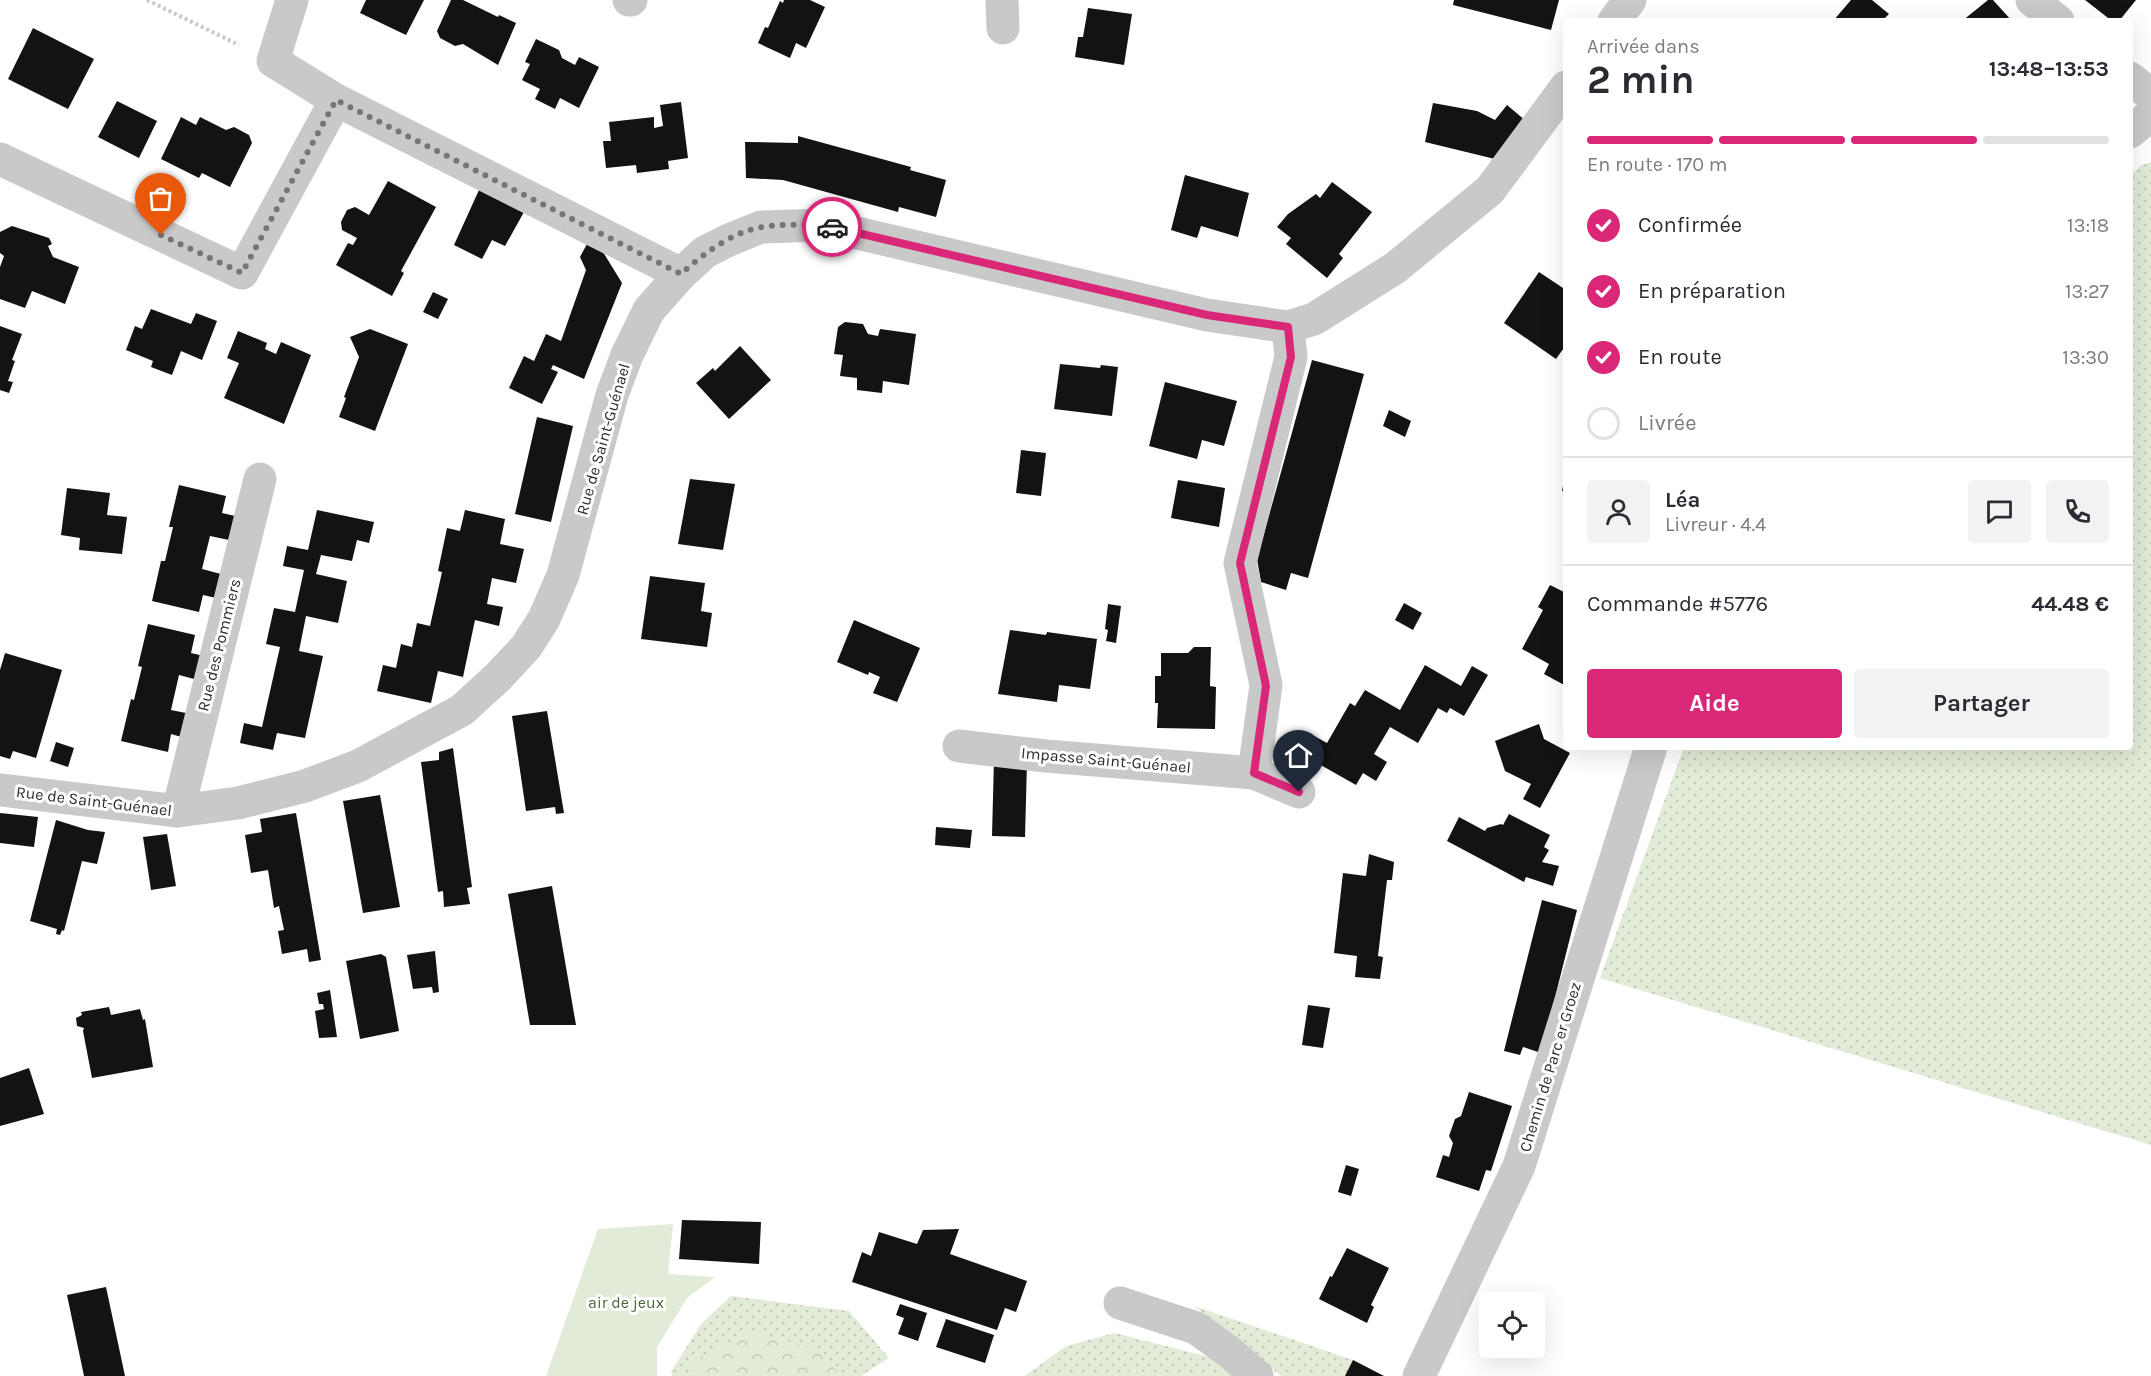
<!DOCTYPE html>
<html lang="fr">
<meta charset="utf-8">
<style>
body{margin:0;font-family:Karla,sans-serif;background:#f2f2f3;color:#2b2b33;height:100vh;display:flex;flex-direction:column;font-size:22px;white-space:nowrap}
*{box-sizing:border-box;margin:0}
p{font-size:20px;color:#7c7c81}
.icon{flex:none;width:33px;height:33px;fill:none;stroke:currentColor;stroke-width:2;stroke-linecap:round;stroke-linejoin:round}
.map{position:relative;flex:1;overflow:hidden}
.panel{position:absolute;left:1563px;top:18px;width:570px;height:732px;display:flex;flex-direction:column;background:#fff;border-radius:6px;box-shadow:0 6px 24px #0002}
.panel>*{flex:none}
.buttons{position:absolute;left:1479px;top:1292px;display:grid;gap:12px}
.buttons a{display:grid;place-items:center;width:66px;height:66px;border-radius:6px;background:#fff;box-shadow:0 6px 24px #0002;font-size:30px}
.pin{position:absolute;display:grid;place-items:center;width:51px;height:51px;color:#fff;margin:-62px -26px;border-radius:50% 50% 50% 0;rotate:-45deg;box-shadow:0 0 6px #0007}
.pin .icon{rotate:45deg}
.courier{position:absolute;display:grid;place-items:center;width:60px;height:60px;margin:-30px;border:4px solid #db2777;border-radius:50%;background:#fff;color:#222;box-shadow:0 2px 8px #0007}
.overview em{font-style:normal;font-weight:700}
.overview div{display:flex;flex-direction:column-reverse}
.overview{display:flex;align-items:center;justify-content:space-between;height:102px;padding:0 24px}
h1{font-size:39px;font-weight:700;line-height:45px}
.bar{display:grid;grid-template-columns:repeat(4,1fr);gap:9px 6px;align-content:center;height:72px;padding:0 24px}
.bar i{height:8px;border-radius:4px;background:#e1e1e2}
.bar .on{background:#db2777}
.bar p{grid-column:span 4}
.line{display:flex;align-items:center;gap:15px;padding:0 24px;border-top:2px solid #e1e1e2}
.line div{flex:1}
.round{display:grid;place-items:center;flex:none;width:63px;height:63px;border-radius:6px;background:#f2f2f3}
ol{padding:0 24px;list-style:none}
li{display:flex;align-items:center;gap:18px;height:66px}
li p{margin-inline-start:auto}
li .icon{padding:6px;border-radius:50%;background:#db2777;color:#fff;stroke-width:4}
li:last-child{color:#7c7c81}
li i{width:33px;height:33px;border:3px solid #e1e1e2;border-radius:50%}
.button{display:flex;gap:12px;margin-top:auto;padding:12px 24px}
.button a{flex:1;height:69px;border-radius:6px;background:#db2777;color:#fff;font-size:24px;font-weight:700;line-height:69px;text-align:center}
.button a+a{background:#f2f2f3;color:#2b2b33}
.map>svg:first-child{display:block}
</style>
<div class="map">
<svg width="2151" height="1376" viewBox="0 0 2151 1376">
<defs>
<pattern id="grass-dots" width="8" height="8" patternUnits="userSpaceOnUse" patternTransform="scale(1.5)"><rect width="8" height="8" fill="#e1ebd7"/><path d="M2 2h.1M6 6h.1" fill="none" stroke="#c1cab9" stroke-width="1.8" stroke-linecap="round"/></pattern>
<pattern id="forest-crowns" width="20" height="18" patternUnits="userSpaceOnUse" patternTransform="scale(1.5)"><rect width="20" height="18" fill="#e1ebd7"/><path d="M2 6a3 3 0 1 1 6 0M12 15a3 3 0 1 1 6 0" fill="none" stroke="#c1cab9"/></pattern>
</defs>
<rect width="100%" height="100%" fill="#fff"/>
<!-- grass -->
<g fill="url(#grass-dots)">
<polygon points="2151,162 2151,1145 1600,978 1684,747 2130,747 2130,176 2140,166"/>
<polygon points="731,1296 849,1311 889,1358 861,1376 841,1376 821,1350 687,1363 698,1376 672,1376 671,1372 701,1324"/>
<polygon points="1194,1306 1353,1360 1384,1376 1281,1376"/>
<polygon points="1115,1333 1221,1360 1237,1376 1162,1376 1127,1369 1113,1376 1025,1376 1066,1346"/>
</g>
<!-- forest -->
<g fill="url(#forest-crowns)">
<polygon points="752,1332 821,1350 841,1376 698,1376 687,1363"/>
<polygon points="1127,1369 1162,1376 1113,1376"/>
</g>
<!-- park -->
<polygon fill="#e1ebd7" points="673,1224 668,1274 715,1277 687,1298 657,1347 657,1376 546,1376 598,1229"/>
<!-- building -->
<g fill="#131313">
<polygon points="366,0 424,0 406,35 360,13"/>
<polygon points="451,0 463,0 498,17 499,15 516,23 498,65 463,44 455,46 440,38 437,31"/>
<polygon points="784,0 810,0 825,7 806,48 796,43 790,58 758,43 765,27 768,28 780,1 783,3"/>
<polygon points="1454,0 1559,0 1551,30 1453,5"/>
<polygon points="1851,0 1872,0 1889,14 1882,21 1833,21"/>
<polygon points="1988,0 1993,0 2012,21 1962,21"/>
<polygon points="2085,0 2136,0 2119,21 2112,21"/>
<polygon points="1088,8 1132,14 1124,65 1075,57 1078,37 1083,37"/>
<polygon points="33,28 94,59 68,109 8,79"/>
<polygon points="536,39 559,50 562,58 575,65 579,57 599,67 579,108 560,98 555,109 535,99 540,89 522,80 530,64 525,62"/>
<polygon points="117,101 157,121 139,158 98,137"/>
<polygon points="681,102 688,158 668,161 669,169 637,173 636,165 606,168 603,141 611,141 609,122 654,117 654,128 663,126 660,105"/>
<polygon points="1433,103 1477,111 1495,120 1507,105 1526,121 1499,160 1425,142"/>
<polygon points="181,117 196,125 200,117 226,130 234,127 249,135 252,143 230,187 202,173 199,178 161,159"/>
<polygon points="798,136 911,167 910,170 946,180 936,217 899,207 898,212 783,180 746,178 745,142 798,143"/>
<polygon points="1185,175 1249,193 1238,237 1201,226 1197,238 1171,230"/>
<polygon points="388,181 436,207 401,271 404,273 392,296 336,265 348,243 353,245 357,238 342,230 341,222 347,210 355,207 369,215"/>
<polygon points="1332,182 1372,212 1339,254 1343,258 1327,278 1286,244 1291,238 1277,227 1288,214 1316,194 1320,198"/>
<polygon points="479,190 524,212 505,246 492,240 482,259 454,245"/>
<polygon points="12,226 49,238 52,244 48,246 53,257 79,267 65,304 32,291 25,308 0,299 0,267 4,256 0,253 0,232"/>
<polygon points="587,244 603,252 622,283 584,379 553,365 551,369 558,372 542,404 509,388 524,356 534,361 546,334 561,341 586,270 580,257"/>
<polygon points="1539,272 1566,290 1566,345 1556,359 1504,323"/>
<polygon points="433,292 448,299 438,319 423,312"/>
<polygon points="151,309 191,324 196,313 217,321 202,360 181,351 172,375 151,367 153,361 126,350 135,326 142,329"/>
<polygon points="845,322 863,324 868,334 878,336 880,329 916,334 909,385 883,381 882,393 857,390 857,378 840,376 843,355 834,354 838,327"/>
<polygon points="0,326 22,334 12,360 15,361 8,381 13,382 9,393 0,390"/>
<polygon points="370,329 408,344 375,431 339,417 346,398 344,397 359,357 350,337"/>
<polygon points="238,331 267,343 265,349 276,354 281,342 311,355 284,424 224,398 239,363 227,358"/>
<polygon points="740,346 771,380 729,419 696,383 713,368 715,371"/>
<polygon points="1312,360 1364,374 1308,578 1291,573 1286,590 1261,582 1257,559"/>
<polygon points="1060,364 1100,368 1101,365 1118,367 1112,416 1054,409"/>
<polygon points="1165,382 1237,401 1224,446 1202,440 1197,459 1149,446"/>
<polygon points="1389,410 1411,421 1405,437 1383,426"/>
<polygon points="537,417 573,426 551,522 515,514"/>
<polygon points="1021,450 1046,453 1041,496 1016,493"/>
<polygon points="1565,476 1566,476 1566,492 1562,491"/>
<polygon points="690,479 735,484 723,550 678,544"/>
<polygon points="1178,480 1225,488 1219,527 1171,518"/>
<polygon points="179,485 226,496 222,513 235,516 229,540 210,536 202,569 221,574 216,598 203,595 199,612 152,601 161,561 165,561 173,527 169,527"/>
<polygon points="67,488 110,493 107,515 127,517 122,554 79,550 80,538 61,535"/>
<polygon points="317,510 374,522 369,543 357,540 352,561 321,555 316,574 347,581 338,623 306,616 299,651 323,656 305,738 277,733 273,750 240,743 244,723 262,727 280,647 266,644 274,608 295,612 304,570 283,566 287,546 308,550"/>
<polygon points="465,510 505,519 500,544 524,549 516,583 492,578 487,604 503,607 499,626 475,620 463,677 438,671 431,703 377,691 383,665 396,668 401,644 412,647 417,623 430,626 442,572 438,571 447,528 460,531"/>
<polygon points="650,576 705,583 701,611 712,613 707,647 641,639"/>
<polygon points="1550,585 1566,593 1566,686 1544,674 1549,664 1522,649 1543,610 1538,607"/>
<polygon points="1404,603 1422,613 1413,630 1395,620"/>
<polygon points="1108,604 1121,606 1116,643 1106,641 1108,630 1105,629"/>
<polygon points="854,620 920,648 897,702 873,693 880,677 869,672 868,675 837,662"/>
<polygon points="148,624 195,635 191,653 204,656 198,680 179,675 171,710 191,714 185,738 171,734 168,752 121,741 131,699 134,700 142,667 138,666"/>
<polygon points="1010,630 1046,635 1047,632 1097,639 1090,689 1059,685 1057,702 998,694"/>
<polygon points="1194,647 1211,647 1210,686 1216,687 1215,729 1157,728 1158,703 1155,703 1155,676 1161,676 1161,653 1188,653"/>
<polygon points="5,653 62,670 36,758 13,751 10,759 0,756 0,670"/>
<polygon points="1425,665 1461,686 1472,666 1488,675 1464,716 1450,708 1447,713 1438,708 1418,743 1390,727 1374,754 1387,762 1376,781 1363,773 1356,785 1303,755 1314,736 1327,743 1350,703 1355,706 1365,690 1400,710"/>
<polygon points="547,711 564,813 556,814 555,807 526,811 512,716"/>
<polygon points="1539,724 1544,739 1570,753 1540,808 1523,799 1531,784 1505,771 1495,741"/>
<polygon points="56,742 74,748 68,767 50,761"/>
<polygon points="453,748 472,887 467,888 470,904 444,907 443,891 438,892 421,762 439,760 439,752"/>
<polygon points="994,759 1027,762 1025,837 992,836"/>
<polygon points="380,795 400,907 363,913 343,801"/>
<polygon points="0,813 38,817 34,847 0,843"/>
<polygon points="296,813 321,960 309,962 307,949 282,954 278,931 284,930 279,906 274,908 268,870 251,873 245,835 262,832 260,819"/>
<polygon points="1509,814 1550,835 1544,847 1549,850 1542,862 1559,866 1553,886 1526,877 1524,882 1447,841 1459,817 1485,831 1487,828 1501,824 1503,825"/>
<polygon points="56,820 88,830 105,832 97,864 82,861 64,931 62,930 60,935 56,934 57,929 30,921"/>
<polygon points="936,827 972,830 970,848 935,845"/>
<polygon points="167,834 176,886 151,890 143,837"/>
<polygon points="1369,854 1394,862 1392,880 1387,880 1378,956 1383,957 1380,979 1355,977 1357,956 1334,953 1343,873 1366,876"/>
<polygon points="552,886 576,1025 530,1025 508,894"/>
<polygon points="1542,900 1577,910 1541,1053 1523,1047 1520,1055 1504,1051"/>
<polygon points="435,951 439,992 433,993 432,987 413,989 407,955"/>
<polygon points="381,954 386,957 399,1031 360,1039 346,961"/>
<polygon points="330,990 337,1037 319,1038 315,1011 324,1009 323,1004 319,1004 317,993"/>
<polygon points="1308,1005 1330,1008 1323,1048 1302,1045"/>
<polygon points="109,1007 111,1015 140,1009 143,1020 145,1019 153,1067 92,1078 83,1031 84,1028 77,1026 76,1018 82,1015 81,1012"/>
<polygon points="29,1068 44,1114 0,1126 0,1078"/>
<polygon points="1469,1092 1512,1106 1491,1171 1486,1170 1479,1191 1436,1177 1443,1155 1449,1157 1453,1143 1449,1136 1455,1119 1461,1116"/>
<polygon points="1346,1165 1359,1169 1351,1196 1338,1192"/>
<polygon points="682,1220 761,1222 759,1264 679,1259"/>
<polygon points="959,1229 950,1254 1027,1281 1016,1312 1005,1308 997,1330 852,1282 862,1252 871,1256 879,1232 917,1244 923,1230"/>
<polygon points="1347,1248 1389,1268 1371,1305 1374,1307 1367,1323 1319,1299 1330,1276 1332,1277"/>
<polygon points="106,1287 125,1376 84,1376 67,1295"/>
<polygon points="900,1304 927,1313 918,1341 898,1334 904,1318 896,1315"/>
<polygon points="946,1319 994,1335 985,1363 936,1347"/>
<polygon points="1353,1360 1384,1376 1345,1376"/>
</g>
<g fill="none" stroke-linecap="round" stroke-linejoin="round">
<!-- path -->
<polyline stroke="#c9c9c9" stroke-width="4" stroke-dasharray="3 3" stroke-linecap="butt" points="147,0 239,45"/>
<!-- street -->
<g stroke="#c9c9c9" stroke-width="33">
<polyline points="292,0 273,61 336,100 681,274"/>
<polyline points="629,0 631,0"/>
<polyline points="1002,0 1003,28"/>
<polyline points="2032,0 2058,21"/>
<polyline points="1614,21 1630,0"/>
<polyline points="2130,78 2151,95"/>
<polyline points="2130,132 2151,115"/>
<polyline points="0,159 242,273 336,100"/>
<polyline points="959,746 1046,756 1254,773 1266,685 1240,563 1291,357 1288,327"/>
<polyline points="1254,773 1299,792"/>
<polyline points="0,790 178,811 238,803 305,786 358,766 462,710 498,677 526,647 544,619 563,575 612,395 627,355 649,310 681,274 705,252 729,240 761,227 823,225 1207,315 1288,327 1314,319 1395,268 1490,190 1566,87"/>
<polyline points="178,811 260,479"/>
<polyline points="1120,1303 1196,1328 1228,1351 1257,1376"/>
<polyline points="1419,1376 1519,1166 1651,747"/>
</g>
</g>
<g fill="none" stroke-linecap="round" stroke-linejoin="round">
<!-- done -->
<path stroke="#767676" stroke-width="6" stroke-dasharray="0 10.8" d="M161,235L242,273L336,100L681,274C703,254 732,232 762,227C781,224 803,225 823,225L832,227"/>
<!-- route -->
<polyline stroke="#db2777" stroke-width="8" points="832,227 1207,315 1288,327 1291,357 1240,563 1266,686 1254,773 1299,792"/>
</g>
<g text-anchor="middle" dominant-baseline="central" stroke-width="6" stroke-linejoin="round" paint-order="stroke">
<!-- street labels -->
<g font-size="16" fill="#2c2c2c" stroke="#fff">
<text transform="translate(603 439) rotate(-74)">Rue de Saint-Guénael</text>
<text transform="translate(219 645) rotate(-76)">Rue des Pommiers</text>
<text transform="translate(1106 760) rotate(5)">Impasse Saint-Guénael</text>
<text transform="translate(94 801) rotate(7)">Rue de Saint-Guénael</text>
<text transform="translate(1550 1067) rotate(-73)">Chemin de Parc er Groez</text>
</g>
<!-- park labels -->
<g font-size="16" fill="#4b6a36" stroke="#fff">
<text x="626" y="1302">air de jeux</text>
</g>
</g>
</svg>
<div class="buttons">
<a><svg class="icon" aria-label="locate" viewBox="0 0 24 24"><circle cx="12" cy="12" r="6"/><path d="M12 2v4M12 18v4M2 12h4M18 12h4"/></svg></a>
</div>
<div class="pin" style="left:161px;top:235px;background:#ea580c"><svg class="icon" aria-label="bag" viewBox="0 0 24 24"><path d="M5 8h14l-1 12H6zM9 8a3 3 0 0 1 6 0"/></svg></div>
<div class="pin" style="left:1299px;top:792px;background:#1f2937"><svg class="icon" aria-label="home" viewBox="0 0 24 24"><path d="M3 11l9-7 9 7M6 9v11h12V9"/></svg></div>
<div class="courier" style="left:832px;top:227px"><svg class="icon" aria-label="car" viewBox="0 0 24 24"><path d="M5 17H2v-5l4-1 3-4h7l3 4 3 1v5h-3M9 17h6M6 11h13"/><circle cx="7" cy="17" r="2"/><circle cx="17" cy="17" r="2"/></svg></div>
<section class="panel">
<div class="overview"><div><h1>2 min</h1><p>Arrivée dans</p></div><em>13:48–13:53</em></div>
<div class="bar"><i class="on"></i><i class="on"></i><i class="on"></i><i></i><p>En route · 170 m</p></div>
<ol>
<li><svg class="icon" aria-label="check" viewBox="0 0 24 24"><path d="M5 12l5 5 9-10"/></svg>Confirmée<p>13:18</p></li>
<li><svg class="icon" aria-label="check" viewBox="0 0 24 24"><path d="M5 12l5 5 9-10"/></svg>En préparation<p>13:27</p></li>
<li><svg class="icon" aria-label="check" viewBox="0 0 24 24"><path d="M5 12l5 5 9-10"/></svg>En route<p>13:30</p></li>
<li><i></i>Livrée</li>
</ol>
<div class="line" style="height:108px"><a class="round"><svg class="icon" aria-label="person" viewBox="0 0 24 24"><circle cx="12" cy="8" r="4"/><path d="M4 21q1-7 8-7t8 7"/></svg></a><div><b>Léa</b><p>Livreur · 4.4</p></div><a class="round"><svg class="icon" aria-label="chat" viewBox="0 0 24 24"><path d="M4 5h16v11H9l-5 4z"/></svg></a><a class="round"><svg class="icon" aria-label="phone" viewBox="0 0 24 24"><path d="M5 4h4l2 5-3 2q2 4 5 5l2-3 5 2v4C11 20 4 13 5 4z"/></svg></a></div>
<div class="line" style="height:78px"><div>Commande #5776</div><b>44.48 €</b></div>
<div class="button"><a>Aide</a><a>Partager</a></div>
</section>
</div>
